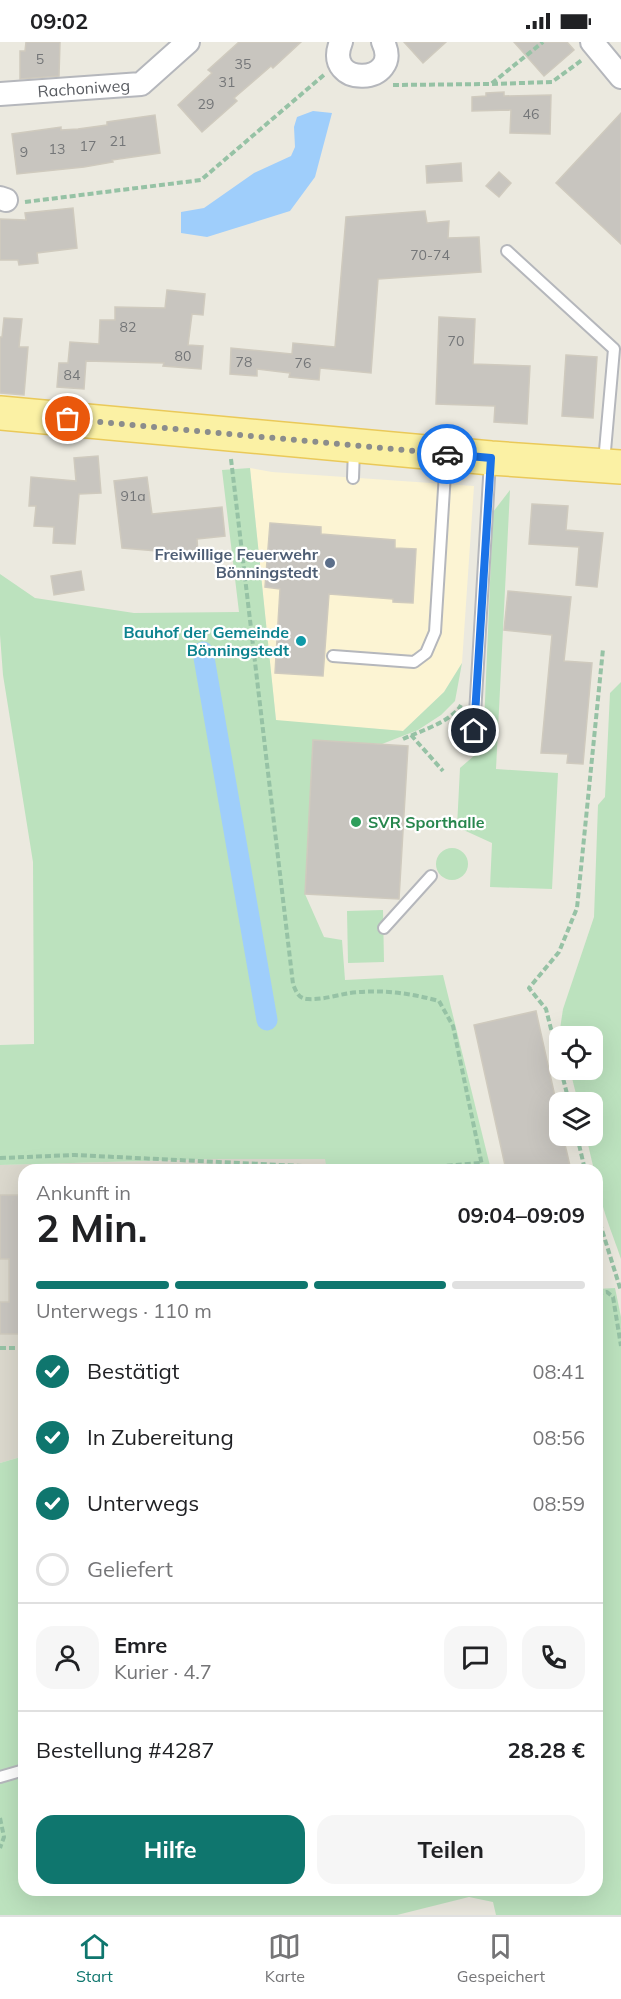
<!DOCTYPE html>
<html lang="de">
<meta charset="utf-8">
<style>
body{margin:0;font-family:Mulish,sans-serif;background:#f6f6f6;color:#202124;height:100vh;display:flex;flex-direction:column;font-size:22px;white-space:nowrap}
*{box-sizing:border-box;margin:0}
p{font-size:20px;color:#757577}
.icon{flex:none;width:33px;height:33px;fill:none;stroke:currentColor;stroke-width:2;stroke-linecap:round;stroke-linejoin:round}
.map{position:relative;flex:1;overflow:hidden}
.drawer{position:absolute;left:18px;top:1122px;width:585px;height:732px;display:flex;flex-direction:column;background:#fff;border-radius:18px;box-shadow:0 6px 24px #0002}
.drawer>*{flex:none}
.controls{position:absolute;left:549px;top:984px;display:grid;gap:12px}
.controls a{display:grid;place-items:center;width:54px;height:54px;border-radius:12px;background:#fff;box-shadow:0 6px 24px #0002;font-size:30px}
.pin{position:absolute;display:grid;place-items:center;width:51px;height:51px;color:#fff;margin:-26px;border:3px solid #fff;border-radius:50%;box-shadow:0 2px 6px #0007}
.courier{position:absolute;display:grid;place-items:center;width:60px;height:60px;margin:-30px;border:4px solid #1a73e8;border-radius:50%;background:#fff;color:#222;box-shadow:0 2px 8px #0007}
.summary em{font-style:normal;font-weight:700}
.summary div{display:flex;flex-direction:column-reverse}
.summary{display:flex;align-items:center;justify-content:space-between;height:102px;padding:0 18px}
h1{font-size:39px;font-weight:700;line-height:45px}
.bar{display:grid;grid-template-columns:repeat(4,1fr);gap:9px 6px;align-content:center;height:72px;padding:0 18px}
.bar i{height:8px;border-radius:4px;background:#e0e0e0}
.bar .active{background:#0f766e}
.bar p{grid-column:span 4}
.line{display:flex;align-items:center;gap:15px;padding:0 18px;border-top:2px solid #e0e0e0}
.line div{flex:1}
.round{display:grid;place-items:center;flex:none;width:63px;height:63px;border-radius:18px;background:#f6f6f6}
ol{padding:0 18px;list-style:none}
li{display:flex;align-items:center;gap:18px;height:66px}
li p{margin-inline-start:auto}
li .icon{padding:6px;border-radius:50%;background:#0f766e;color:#fff;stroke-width:4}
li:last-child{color:#757577}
li i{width:33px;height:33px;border:3px solid #e0e0e0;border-radius:50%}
.cta{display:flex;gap:12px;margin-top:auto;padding:12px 18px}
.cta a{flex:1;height:69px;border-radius:18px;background:#0f766e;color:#fff;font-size:24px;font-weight:700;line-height:69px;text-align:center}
.cta a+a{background:#f6f6f6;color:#202124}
.status{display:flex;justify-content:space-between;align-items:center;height:42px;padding:0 30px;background:#fff;direction:ltr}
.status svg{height:16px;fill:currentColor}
.tab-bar{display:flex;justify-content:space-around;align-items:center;height:84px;border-top:2px solid #e0e0e0;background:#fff;font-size:16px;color:#757577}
.tab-bar a{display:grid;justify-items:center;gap:3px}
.tab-bar .active{color:#0f766e}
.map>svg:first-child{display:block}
</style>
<div class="status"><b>09:02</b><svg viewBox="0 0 49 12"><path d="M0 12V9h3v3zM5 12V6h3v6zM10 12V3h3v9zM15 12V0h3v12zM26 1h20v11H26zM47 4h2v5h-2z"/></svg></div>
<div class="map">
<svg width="621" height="1873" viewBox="0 0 621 1873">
<rect width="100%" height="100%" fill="#ebe9df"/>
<!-- commercial -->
<polygon fill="#fcf4d3" points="250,426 272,430 474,444 462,621 444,650 403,689 276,679"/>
<!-- education -->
<polygon fill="#dbd8cd" points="214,1117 326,1117 327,1128 24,1128 24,1414 0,1421 0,1123"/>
<!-- green -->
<g fill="#bce2be">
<polygon points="250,426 276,678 403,689 444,650 462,621 455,659 441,673 418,688 382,702 313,699 305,852 324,895 342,898 345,938 443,933 491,1128 327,1128 325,1117 214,1117 0,1123 0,1003 34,1002 33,820 3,633 0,593 0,532 35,556 134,571 239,570 222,428"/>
<polygon points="510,448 496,727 558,731 552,847 490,845 492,801 457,785 460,726 483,706 493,470"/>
<path d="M621,640V1217C612,1189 597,1158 597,1128H594L586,1094H592V1060H578L570,1028H592V994H562L560,987L563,967L594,875L598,763L605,755L610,651Z"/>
<circle cx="452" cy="822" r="16"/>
<polygon points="383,868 384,920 348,921 347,869"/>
<polygon points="615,1246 621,1275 621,1873 496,1873 493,1860 469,1855 397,1873 0,1873 0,1421 24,1414 24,1848 597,1848 597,1247"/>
</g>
<!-- water -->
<polygon fill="#9fcefb" points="313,69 332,71 315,135 290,169 207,195 181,191 181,170 204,166 254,131 291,114 295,105 294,85 297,75"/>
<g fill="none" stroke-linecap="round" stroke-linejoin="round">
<!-- canal -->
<polyline stroke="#9fcefb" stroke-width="21" points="203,610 267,978"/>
</g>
<!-- building -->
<g fill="#c8c5bf" stroke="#cfcabe" stroke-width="1.5">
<polygon points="26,0 60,0 59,34 20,37 20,9 25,9"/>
<polygon points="239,0 301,0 273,26 271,24 234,56 237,59 202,90 178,63 212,31 208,28"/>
<polygon points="404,0 446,0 423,21"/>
<polygon points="514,0 567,0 574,8 544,34"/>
<polygon points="504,50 504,54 551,53 550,92 510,91 511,68 472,69 472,55 486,54 486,51"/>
<polygon points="621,71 621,202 556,141"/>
<polygon points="155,73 160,111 112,118 113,120 84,125 17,132 12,92 61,85 61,88 78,87 107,83 107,80"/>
<polygon points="461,121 462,139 427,141 426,124"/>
<polygon points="499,130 511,141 499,155 486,144"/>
<polygon points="73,166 77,206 37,211 38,221 19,223 18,218 0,218 0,177 26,178 25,171"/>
<polygon points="425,169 427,181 449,179 448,196 479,195 481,230 378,237 371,331 320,326 319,338 289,335 290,331 257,327 257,334 230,332 231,306 292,312 293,301 335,305 346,175"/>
<polygon points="167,248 205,252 203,273 192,272 188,303 203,304 201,327 163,324 164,321 86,319 84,347 57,345 59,321 68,321 70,300 99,302 100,278 115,278 115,265 165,266"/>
<polygon points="439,275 475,277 473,322 530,324 527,382 494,380 495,364 436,362"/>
<polygon points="4,276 22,277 19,305 28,305 24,353 0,351 0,295 2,295"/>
<polygon points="566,313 597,315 593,376 562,374"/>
<polygon points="98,414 101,451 79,452 75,502 53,501 54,485 34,484 36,464 29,464 31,435 76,439 74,416"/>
<polygon points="147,435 152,472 222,465 225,494 197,497 198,512 169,515 169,510 122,506 114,439"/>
<polygon points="532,462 568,464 566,488 603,491 597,545 576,543 579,505 529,502"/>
<polygon points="270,481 321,485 321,492 395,498 395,506 416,507 413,561 393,560 393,557 329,552 323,634 275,631 280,547 265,545"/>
<polygon points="81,529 84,548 54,553 51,534"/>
<polygon points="508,549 571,555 564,619 592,621 583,722 567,721 568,712 541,711 552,593 504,588"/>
<polygon points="313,698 408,704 399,857 305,852"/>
<polygon points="536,969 560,1077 560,1094 563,1094 571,1128 506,1128 474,983"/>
<polygon points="0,1153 24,1153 24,1292 0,1292 0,1260 9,1260 9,1217 0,1217"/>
</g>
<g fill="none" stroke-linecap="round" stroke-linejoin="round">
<defs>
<g id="lane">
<polyline points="507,209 614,307 604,420"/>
<polyline points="353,436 354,407"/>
<polyline points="333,614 414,620 426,611 435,590 446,415"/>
<polyline points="474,689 490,419"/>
<polyline points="384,886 431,834"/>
<polyline points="0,1735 24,1728"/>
</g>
<g id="street">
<path d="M341,0C322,47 404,43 383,0"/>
<polyline points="592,0 621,35"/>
<path id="s1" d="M0,52L141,42L188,0"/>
<polyline points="0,156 6,158"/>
</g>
<polyline id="primary" points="0,371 491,416 621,425"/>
</defs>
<!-- lane casing -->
<use href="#lane" stroke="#b5b7bc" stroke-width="14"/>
<!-- street casing -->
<use href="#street" stroke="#b5b7bc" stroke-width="26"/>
<!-- primary casing -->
<use href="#primary" stroke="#eac959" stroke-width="36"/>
<!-- path -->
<g stroke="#96c2a5" stroke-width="4" stroke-dasharray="6 3" stroke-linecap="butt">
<polyline points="492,42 552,40 582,18"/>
<polyline points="393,43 491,42 543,0"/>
<polyline points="25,160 201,138 325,32"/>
<path d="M231,417L293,942C296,950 299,957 308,957C322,958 337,953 350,951C381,947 410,951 439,959L453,984L483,1128"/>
<polyline points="411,693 443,729"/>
<path d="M403,697C418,690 453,679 461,663"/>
<polyline points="560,1023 546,967 529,946 559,910 577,866 603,607"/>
<polyline points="561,1028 569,1060"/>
<polyline points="577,1094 585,1128"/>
<polyline points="0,1116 75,1113 384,1128"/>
<polyline points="393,1128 481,1121"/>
<polyline points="597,1172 621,1249"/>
<polyline points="597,1252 607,1250 613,1255 621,1304"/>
<polyline points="0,1306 24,1306"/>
<polyline points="0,1776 4,1795 0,1806"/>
</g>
<!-- lane -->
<use href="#lane" stroke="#fff" stroke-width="10"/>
<!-- street -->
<use href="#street" stroke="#fff" stroke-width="22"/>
<!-- primary -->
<use href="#primary" stroke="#fbf1a4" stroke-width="33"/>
</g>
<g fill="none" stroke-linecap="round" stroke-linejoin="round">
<!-- done -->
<polyline stroke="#8b8d8c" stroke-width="6" stroke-dasharray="0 10.8" points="68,377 447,412"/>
<!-- route -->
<polyline stroke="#1a73e8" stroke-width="8" points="447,412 491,416 474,689"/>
</g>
<!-- markers -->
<circle fill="#5c6f8a" stroke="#fff" stroke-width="2" cx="330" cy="521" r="6"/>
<circle fill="#0f9aa8" stroke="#fff" stroke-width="2" cx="301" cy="599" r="6"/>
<circle fill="#2e9e5b" stroke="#fff" stroke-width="2" cx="356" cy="780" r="6"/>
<g text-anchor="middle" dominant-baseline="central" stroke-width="4.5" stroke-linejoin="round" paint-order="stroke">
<!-- number labels -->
<g font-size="14" fill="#747678">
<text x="40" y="17">5</text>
<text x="243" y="22">35</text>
<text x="227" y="40">31</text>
<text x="206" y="62">29</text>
<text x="531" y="72">46</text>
<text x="118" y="99">21</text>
<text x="88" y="104">17</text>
<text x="57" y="107">13</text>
<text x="24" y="110">9</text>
<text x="430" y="213">70-74</text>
<text x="128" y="285">82</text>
<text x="456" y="299">70</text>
<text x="183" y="314">80</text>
<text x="244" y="320">78</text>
<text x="303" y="321">76</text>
<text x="72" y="333">84</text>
<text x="133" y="454">91a</text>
</g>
<!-- street labels -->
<g font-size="16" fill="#585b60" stroke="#fff">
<text stroke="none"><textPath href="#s1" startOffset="84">Rachoniweg</textPath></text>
</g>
<!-- service labels -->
<g font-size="16" font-weight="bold" fill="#4e5e75" stroke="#fff" text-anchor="end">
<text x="318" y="512">Freiwillige Feuerwehr<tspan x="318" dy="18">Bönningstedt</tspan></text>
</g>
<!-- culture labels -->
<g font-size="16" font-weight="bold" fill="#0d838f" stroke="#fff" text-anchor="end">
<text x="289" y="590">Bauhof der Gemeinde<tspan x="289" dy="18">Bönningstedt</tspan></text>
</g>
<!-- leisure labels -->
<g font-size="16" font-weight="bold" fill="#27864d" stroke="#fff" text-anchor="start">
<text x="368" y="780">SVR Sporthalle</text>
</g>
</g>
</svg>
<div class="controls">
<a><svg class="icon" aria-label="locate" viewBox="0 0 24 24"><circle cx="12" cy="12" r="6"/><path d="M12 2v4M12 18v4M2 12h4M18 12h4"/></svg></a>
<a><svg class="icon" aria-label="layers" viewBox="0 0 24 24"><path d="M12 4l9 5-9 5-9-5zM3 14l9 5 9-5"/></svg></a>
</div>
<div class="pin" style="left:68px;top:377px;background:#ea580c"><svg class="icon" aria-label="bag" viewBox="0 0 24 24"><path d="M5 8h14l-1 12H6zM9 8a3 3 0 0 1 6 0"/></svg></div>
<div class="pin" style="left:474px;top:689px;background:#1f2937"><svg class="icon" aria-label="home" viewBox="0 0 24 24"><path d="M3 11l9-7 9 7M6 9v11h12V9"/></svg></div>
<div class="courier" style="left:447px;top:412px"><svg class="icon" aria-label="car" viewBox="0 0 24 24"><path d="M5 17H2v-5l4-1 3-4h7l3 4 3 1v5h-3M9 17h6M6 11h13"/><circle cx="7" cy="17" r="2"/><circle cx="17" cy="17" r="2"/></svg></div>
<section class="drawer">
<div class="summary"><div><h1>2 Min.</h1><p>Ankunft in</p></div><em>09:04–09:09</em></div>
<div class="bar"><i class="active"></i><i class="active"></i><i class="active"></i><i></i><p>Unterwegs · 110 m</p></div>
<ol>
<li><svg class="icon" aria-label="check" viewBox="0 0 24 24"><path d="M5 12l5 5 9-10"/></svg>Bestätigt<p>08:41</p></li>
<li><svg class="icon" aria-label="check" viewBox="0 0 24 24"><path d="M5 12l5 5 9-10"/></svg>In Zubereitung<p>08:56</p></li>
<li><svg class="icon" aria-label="check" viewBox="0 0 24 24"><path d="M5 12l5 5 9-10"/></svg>Unterwegs<p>08:59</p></li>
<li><i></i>Geliefert</li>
</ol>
<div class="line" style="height:108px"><a class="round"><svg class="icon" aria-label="person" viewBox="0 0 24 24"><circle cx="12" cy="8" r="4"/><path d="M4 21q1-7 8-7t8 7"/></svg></a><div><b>Emre</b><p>Kurier · 4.7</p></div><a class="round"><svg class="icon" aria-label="chat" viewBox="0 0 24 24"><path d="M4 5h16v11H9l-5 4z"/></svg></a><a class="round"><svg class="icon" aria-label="phone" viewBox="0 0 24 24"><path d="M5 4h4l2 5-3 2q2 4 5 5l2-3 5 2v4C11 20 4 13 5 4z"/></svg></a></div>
<div class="line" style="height:78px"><div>Bestellung #4287</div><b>28.28 €</b></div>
<div class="cta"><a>Hilfe</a><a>Teilen</a></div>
</section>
</div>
<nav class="tab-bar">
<a class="active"><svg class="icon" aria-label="home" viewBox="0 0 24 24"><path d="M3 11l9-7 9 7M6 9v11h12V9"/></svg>Start</a>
<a><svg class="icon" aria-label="map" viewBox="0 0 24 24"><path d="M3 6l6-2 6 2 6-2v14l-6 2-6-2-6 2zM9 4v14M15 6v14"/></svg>Karte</a>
<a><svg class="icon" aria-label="saved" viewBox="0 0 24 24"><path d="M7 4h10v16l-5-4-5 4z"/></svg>Gespeichert</a>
</nav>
